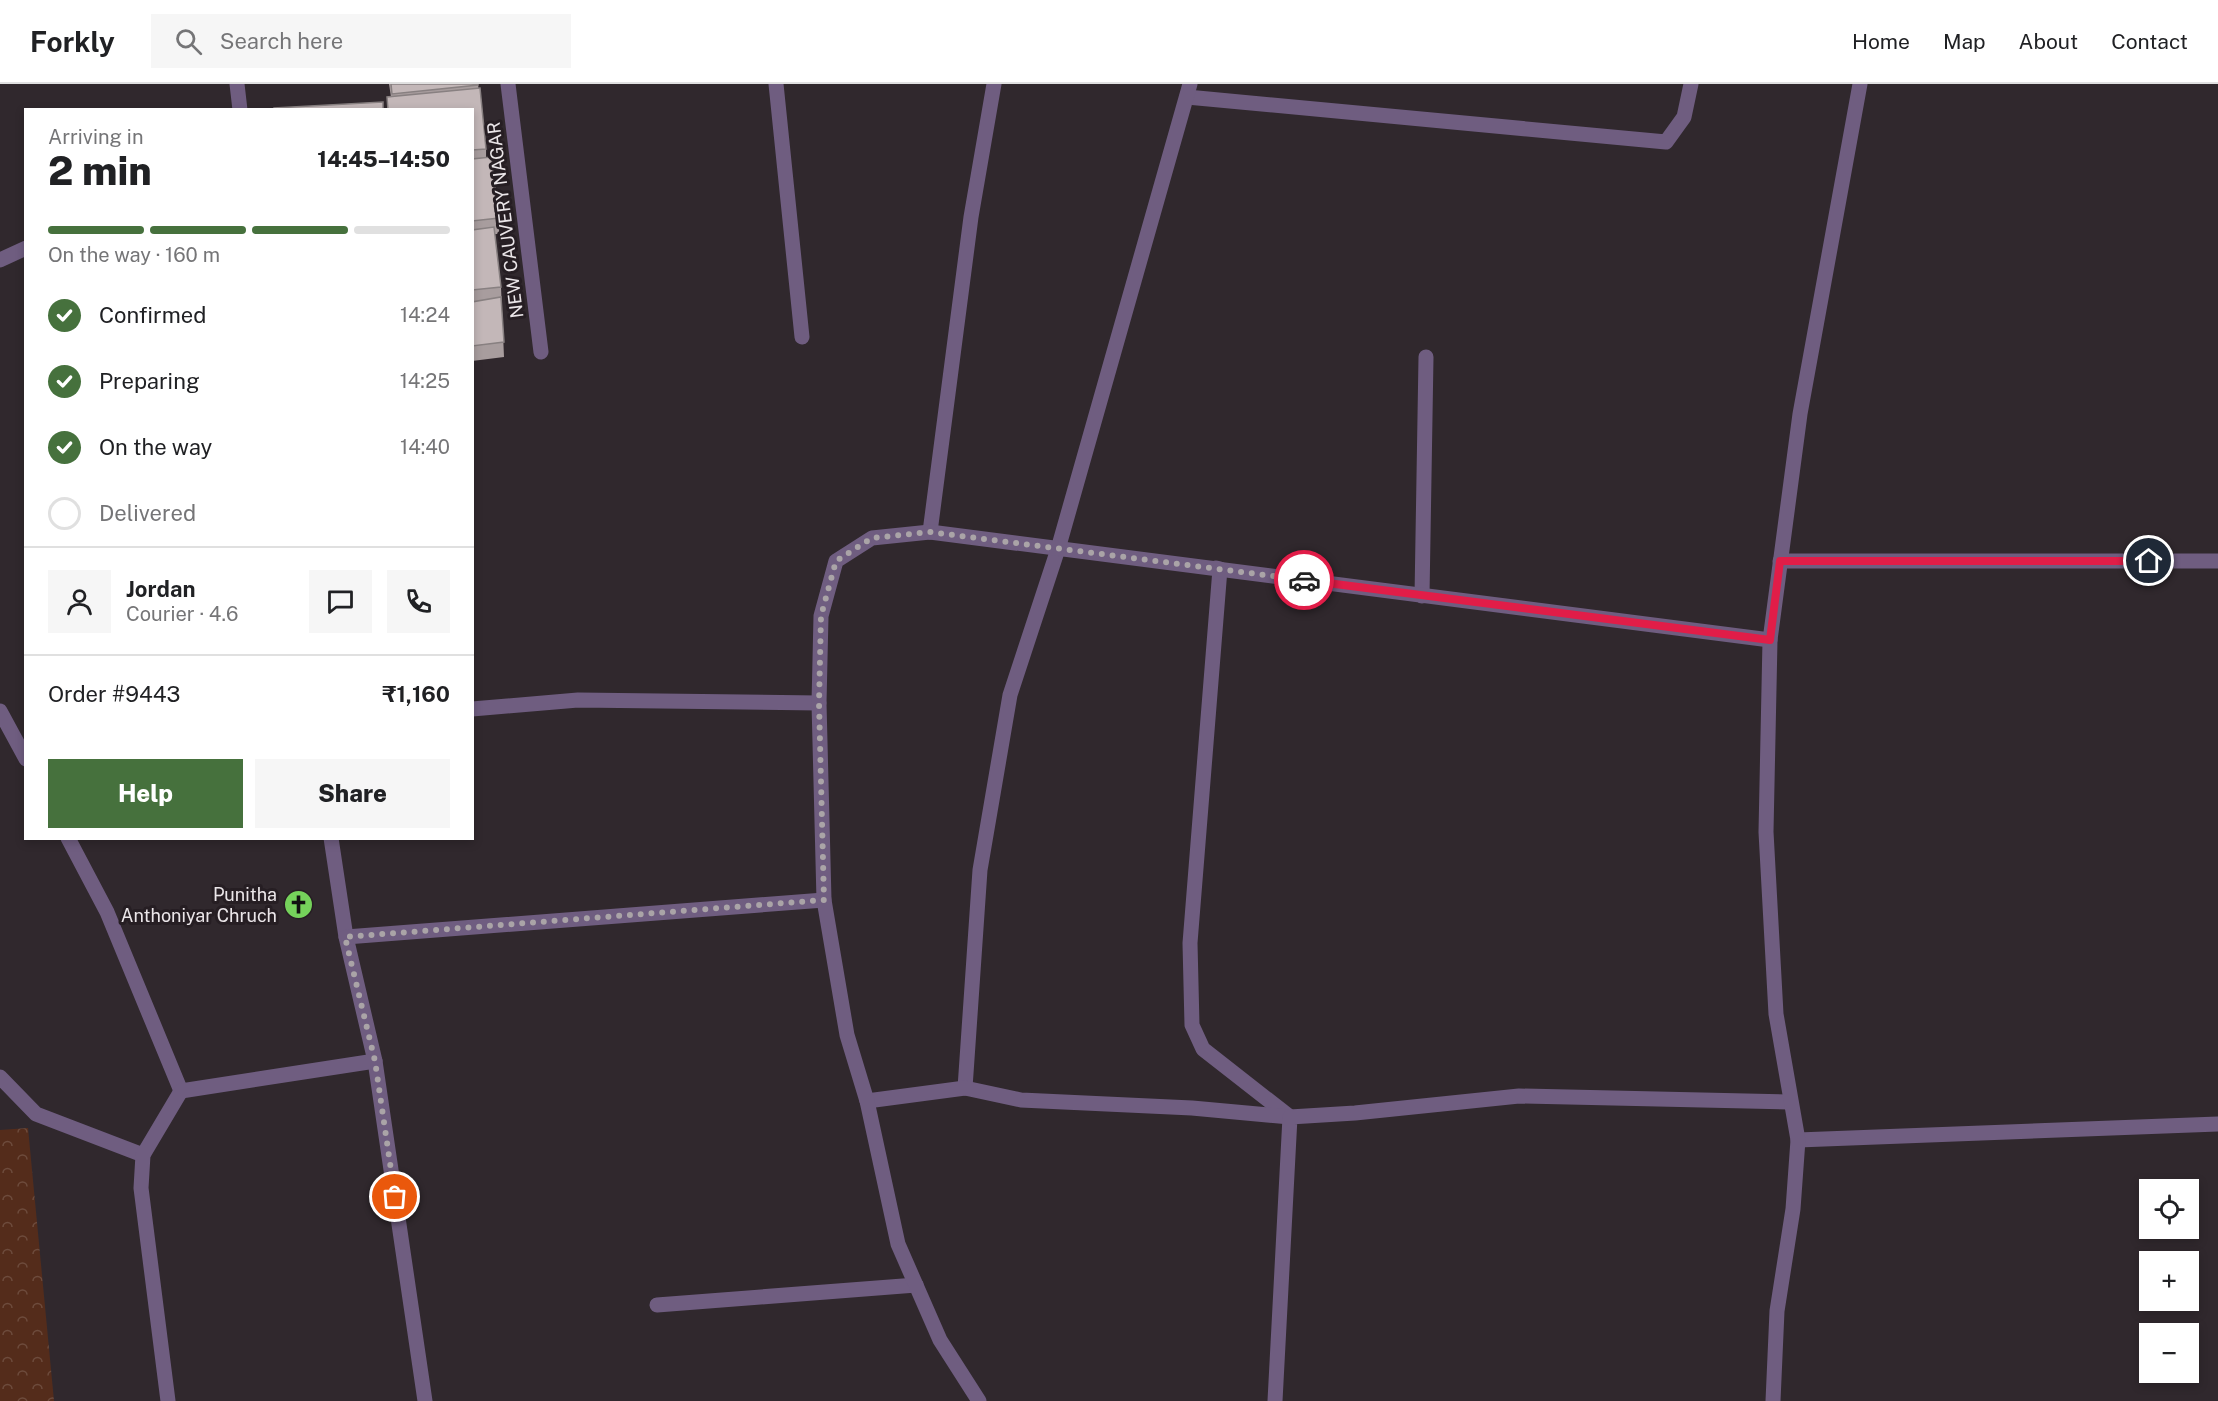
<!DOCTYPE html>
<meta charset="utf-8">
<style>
body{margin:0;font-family:"Public Sans",sans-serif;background:#f6f6f6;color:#202124;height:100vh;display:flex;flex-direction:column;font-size:22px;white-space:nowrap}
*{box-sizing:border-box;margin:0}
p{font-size:20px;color:#757577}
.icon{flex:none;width:33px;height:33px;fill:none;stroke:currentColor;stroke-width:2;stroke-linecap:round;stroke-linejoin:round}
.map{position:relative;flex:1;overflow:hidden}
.details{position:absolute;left:24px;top:24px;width:450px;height:732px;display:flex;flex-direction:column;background:#fff;border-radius:0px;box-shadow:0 3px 9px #0003}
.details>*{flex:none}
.fabs{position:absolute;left:2139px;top:1095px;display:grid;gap:12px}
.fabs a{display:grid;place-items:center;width:60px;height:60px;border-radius:0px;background:#fff;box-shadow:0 3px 9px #0003;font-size:30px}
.pin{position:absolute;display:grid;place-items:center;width:51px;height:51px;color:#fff;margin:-26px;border:3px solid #fff;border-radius:50%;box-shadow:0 2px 6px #0007}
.courier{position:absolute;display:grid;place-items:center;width:60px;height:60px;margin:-30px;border:4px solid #e11d48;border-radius:50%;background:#fff;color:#222;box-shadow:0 2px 8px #0007}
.headline em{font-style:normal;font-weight:800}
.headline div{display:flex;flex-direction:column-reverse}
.headline{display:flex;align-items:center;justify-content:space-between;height:102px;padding:0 24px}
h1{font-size:39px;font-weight:800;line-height:45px}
.bar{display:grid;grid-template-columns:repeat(4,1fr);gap:9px 6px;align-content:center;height:72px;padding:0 24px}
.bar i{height:8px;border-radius:4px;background:#e0e0e0}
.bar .selected{background:#46713d}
.bar p{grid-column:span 4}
.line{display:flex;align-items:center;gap:15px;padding:0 24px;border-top:2px solid #e0e0e0}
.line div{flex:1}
.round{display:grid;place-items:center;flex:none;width:63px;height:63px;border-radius:0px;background:#f6f6f6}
ol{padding:0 24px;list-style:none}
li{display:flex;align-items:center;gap:18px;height:66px}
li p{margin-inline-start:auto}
li .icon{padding:6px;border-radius:50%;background:#46713d;color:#fff;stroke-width:4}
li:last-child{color:#757577}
li i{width:33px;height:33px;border:3px solid #e0e0e0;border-radius:50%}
.primary-button{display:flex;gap:12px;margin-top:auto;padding:12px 24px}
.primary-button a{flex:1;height:69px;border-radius:0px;background:#46713d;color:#fff;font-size:24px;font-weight:800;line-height:69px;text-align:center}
.primary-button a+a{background:#f6f6f6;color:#202124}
header{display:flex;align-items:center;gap:36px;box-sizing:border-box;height:84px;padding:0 30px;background:#fff;border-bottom:2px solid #e0e0e0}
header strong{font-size:28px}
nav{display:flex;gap:33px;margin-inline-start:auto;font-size:21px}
.search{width:420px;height:54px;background:#f6f6f6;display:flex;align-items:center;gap:15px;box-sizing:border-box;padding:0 21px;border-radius:0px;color:#757577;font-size:22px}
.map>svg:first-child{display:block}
</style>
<header>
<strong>Forkly</strong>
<div class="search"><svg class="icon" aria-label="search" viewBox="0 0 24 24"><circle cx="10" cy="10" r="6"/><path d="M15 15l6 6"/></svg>Search here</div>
<nav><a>Home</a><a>Map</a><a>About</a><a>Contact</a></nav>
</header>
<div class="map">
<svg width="2218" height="1317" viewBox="0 0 2218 1317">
<defs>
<pattern id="park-crowns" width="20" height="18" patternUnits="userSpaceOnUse" patternTransform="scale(1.5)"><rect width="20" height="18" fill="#542c1b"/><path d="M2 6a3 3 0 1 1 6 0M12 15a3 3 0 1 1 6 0" fill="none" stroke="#6d4b3c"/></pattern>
</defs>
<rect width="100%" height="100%" fill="#30282d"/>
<!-- park -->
<polygon fill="url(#park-crowns)" points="28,1044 54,1317 0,1317 0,1046"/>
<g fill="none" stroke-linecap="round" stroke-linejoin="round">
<!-- street -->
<g stroke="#6f5d80" stroke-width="15">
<polyline points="237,0 240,26"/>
<polyline points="508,0 541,268"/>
<polyline points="776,0 802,253"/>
<polyline points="1187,13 1666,58 1684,33 1691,0"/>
<polyline points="0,176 26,164"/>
<polyline points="930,448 971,133 994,0"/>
<polyline points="1780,477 2218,477"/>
<polyline points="1216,484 1220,485 1190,859 1192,941 1203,965 1290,1033"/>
<polyline points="1422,512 1426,273"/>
<polyline points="472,625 578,616 819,619"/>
<polyline points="0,627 26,675"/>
<polyline points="68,754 107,828 181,1007"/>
<polyline points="331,754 346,853 375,977 425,1317"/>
<polyline points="346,853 824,816"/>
<polyline points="0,993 36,1030 143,1071"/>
<polyline points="965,1004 980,786 1010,611 1058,465 1190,0"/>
<polyline points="867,1017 965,1004 1021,1016 1192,1024 1290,1033"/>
<polyline points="1798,1056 2218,1040"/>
<polyline points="657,1221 916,1201"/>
<polyline points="168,1317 141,1104 143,1071 181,1007 375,977"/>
<polyline points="979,1317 940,1256 898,1160 867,1017 847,951 824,816 819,619 821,532 836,477 872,454 930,448 1770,556"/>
<polyline points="1275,1317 1290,1033 1355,1029 1519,1012 1790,1018"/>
<polyline points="1773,1317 1777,1227 1793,1125 1798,1056 1776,930 1766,748 1770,556 1800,330 1860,0"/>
</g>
</g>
<!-- wall -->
<polygon fill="#a89d9e" points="389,0 478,0 486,65 486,74 499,134 499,150 494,150 501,203 504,273 472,277 472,26 387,26 387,13 391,13"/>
<!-- building -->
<g fill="#c3b7b8" stroke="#888081" stroke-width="1.5">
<polygon points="391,0 478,0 478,1 392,10"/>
<polygon points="480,4 486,65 472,66 472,26 388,26 387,13"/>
<polygon points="383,18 383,26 274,26 274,24"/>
<polygon points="491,73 499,134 472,137 472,75"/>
<polygon points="494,143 501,203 472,206 472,146"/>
<polygon points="501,213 504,258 472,262 472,218"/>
</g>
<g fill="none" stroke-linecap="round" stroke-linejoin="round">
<!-- done -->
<polyline stroke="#aaa4a7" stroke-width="6" stroke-dasharray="0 10.8" points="395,1113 375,977 345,853 824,816 819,619 821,532 836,477 872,454 930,448 1304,496"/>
<!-- route -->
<polyline stroke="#e11d48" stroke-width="8" points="1304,496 1770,556 1780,477 2149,477"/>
</g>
<!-- icons -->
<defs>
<symbol id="church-disc" viewBox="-11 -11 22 22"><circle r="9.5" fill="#75d25b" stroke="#261e23"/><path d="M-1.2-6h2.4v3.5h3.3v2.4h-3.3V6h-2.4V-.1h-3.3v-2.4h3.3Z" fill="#111"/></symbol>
</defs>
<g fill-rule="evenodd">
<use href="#church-disc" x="282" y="804" width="33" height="33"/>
</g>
<g text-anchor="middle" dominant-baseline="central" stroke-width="6" stroke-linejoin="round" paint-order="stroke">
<!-- street labels -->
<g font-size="18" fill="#ebe6e9" stroke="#261e23">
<text transform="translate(505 136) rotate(-97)">NEW CAUVERY NAGAR</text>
</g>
<!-- poi labels -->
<g font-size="18" fill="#ebe6e9" stroke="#261e23" text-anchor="end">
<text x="277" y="810">Punitha<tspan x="277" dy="21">Anthoniyar Chruch</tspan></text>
</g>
</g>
</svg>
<div class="fabs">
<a><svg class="icon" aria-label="locate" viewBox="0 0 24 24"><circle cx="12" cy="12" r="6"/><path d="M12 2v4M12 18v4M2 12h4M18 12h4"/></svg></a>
<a>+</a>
<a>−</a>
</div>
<div class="pin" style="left:395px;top:1113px;background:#ea580c"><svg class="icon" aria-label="bag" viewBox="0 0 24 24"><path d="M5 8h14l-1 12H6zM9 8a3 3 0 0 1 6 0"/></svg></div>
<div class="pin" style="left:2149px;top:477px;background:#1f2937"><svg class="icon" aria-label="home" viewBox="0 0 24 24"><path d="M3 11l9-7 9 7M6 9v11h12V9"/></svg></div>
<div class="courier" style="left:1304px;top:496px"><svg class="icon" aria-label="car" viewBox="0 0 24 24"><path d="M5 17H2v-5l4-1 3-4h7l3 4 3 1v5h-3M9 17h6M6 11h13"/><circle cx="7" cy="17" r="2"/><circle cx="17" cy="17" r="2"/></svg></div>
<section class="details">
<div class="headline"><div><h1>2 min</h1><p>Arriving in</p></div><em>14:45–14:50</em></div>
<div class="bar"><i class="selected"></i><i class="selected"></i><i class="selected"></i><i></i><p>On the way · 160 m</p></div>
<ol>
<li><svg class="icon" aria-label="check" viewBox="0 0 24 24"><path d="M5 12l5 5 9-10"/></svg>Confirmed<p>14:24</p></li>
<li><svg class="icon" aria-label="check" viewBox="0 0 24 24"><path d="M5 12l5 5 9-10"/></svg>Preparing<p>14:25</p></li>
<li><svg class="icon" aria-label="check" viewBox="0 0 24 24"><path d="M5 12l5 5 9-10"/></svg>On the way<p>14:40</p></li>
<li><i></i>Delivered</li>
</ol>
<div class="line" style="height:108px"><a class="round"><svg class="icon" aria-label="person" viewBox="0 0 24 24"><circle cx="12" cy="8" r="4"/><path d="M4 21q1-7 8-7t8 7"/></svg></a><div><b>Jordan</b><p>Courier · 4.6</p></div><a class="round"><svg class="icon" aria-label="chat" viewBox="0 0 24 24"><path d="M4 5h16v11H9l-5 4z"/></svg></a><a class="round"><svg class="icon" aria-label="phone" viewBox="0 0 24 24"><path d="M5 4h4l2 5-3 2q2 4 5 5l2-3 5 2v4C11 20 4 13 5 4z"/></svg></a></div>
<div class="line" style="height:78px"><div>Order #9443</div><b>₹1,160</b></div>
<div class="primary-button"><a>Help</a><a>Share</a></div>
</section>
</div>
